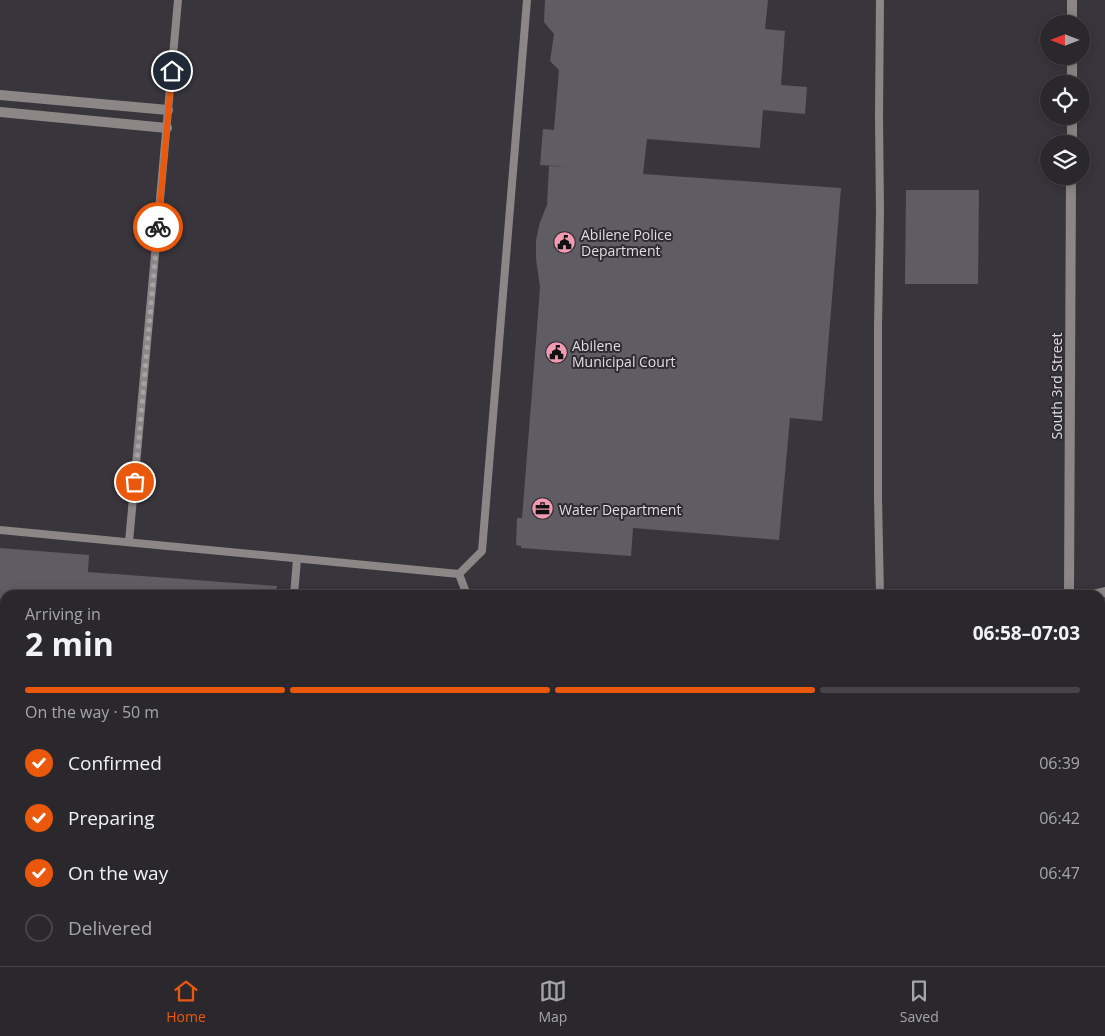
<!DOCTYPE html>
<meta charset="utf-8">
<style>
body{margin:0;font-family:"Open Sans",sans-serif;background:#333035;color:#f1f3f6;height:100vh;display:flex;flex-direction:column;font-size:19px;white-space:nowrap}
*{box-sizing:border-box;margin:0}
p{font-size:16px;color:#a6a6aa}
.icon{flex:none;width:28px;height:28px;fill:none;stroke:currentColor;stroke-width:2;stroke-linecap:round;stroke-linejoin:round}
.map{position:relative;flex:1;overflow:hidden}
.details{position:absolute;left:0px;top:590px;width:1105px;height:376px;display:flex;flex-direction:column;background:#2b282d;border-radius:15px 15px 0 0;box-shadow:0 2px 12px #0003,0 0 0 1px #474449}
.details>*{flex:none}
.needle{width:32px;rotate:270deg}
.controls{position:absolute;left:1040px;top:15px;display:grid;gap:10px}
.controls a{display:grid;place-items:center;width:50px;height:50px;border-radius:50%;background:#2b282d;box-shadow:0 2px 12px #0003,0 0 0 1px #474449;font-size:25px}
.pin{position:absolute;display:grid;place-items:center;width:42px;height:42px;color:#fff;margin:-21px;border:2px solid #fff;border-radius:50%;box-shadow:0 1px 5px #0007}
.courier{position:absolute;display:grid;place-items:center;width:50px;height:50px;margin:-25px;border:4px solid #ea580c;border-radius:50%;background:#fff;color:#222;box-shadow:0 1px 6px #0007}
.head em{font-style:normal;font-weight:700}
.head div{display:flex;flex-direction:column-reverse}
.head{display:flex;align-items:center;justify-content:space-between;height:85px;padding:0 25px}
h1{font-size:32px;font-weight:700;line-height:38px}
.bar{display:grid;grid-template-columns:repeat(4,1fr);gap:8px 5px;align-content:center;height:60px;padding:0 25px}
.bar i{height:6px;border-radius:4px;background:#474449}
.bar .active{background:#ea580c}
.bar p{grid-column:span 4}
ol{padding:0 25px;list-style:none}
li{display:flex;align-items:center;gap:15px;height:55px}
li p{margin-inline-start:auto}
li .icon{padding:5px;border-radius:50%;background:#ea580c;color:#fff;stroke-width:4}
li:last-child{color:#a6a6aa}
li i{width:28px;height:28px;border:2px solid #474449;border-radius:50%}
.menu{display:flex;justify-content:space-around;align-items:center;height:70px;border-top:1px solid #474449;background:#2b282d;font-size:14px;color:#a6a6aa}
.menu a{display:grid;justify-items:center;gap:2px}
.menu .active{color:#ea580c}
.map>svg:first-child{display:block}
</style>
<div class="map">
<svg width="1105" height="966" viewBox="0 0 1105 966">
<rect width="100%" height="100%" fill="#39353c"/>
<!-- green -->
<polygon fill="#3f4d18" points="331,961 466,961 465,966 331,966"/>
<!-- building -->
<g fill="#605c63">
<polygon points="545,0 768,0 765,29 785,31 781,85 807,87 805,114 763,110 760,148 647,139 643,174 841,188 822,421 790,418 779,540 633,528 631,556 521,548 521,546 516,545 517,518 522,518 536,341 540,287 536,259 536,240 540,222 547,205 549,166 571,167 540,165 543,129 554,130 559,70 550,61 554,34 544,22"/>
<polygon points="906,190 979,190 978,284 905,284"/>
<polygon points="0,548 89,555 88,572 277,586 276,595 5,595 5,843 0,843"/>
<rect x="101" y="961" width="66" height="5"/>
</g>
<g fill="none" stroke-linecap="round" stroke-linejoin="round">
<!-- lane -->
<g stroke="#8c8786" stroke-width="8">
<polyline points="0,530 459,574"/>
<polyline points="129,542 178,0"/>
<polyline points="459,574 482,551 527,0"/>
<polyline points="459,574 467,595"/>
<polyline points="294,595 297,559"/>
<polyline points="880,595 878,498 878,327 880,213 879,116 880,0"/>
<polyline points="0,869 5,869"/>
<polyline points="644,961 647,966"/>
<polyline points="76,966 77,961"/>
<polyline points="196,966 197,961"/>
<polyline points="261,966 261,961"/>
<polyline points="316,966 316,961"/>
</g>
<!-- street -->
<g stroke="#8c8786" stroke-width="10">
<polyline points="1072,24 1072,0"/>
<polyline points="1072,84 1072,56"/>
<polyline points="0,95 168,110"/>
<polyline points="0,112 167,128"/>
<polyline points="1072,144 1072,116"/>
<polyline points="1069,595 1071,176"/>
<polyline points="1092,595 1105,592"/>
<polyline points="1067,966 1067,961"/>
</g>
</g>
<g fill="none" stroke-linecap="round" stroke-linejoin="round">
<!-- done -->
<polyline stroke="#a6a3a8" stroke-width="5" stroke-dasharray="0 9" points="135,482 158,227"/>
<!-- route -->
<polyline stroke="#ea580c" stroke-width="6" points="158,227 172,71"/>
</g>
<!-- icons -->
<defs>
<symbol id="civic-disc" viewBox="-11 -11 22 22"><circle r="9.5" fill="#f19ab2" stroke="#2f2b32"/><path d="M-.6-6.5H3V-4.5H.6V-3L4-1V1h2V6H-6V1h2V-1L-.6-3ZM-1.2 2.5V6h2.4V2.5Z" fill="#111"/></symbol>
<symbol id="office-disc" viewBox="-11 -11 22 22"><circle r="9.5" fill="#f19ab2" stroke="#2f2b32"/><path d="M-6-3h4V-5.5h4V-3h4V5H-6ZM-1-4.5V-3h2v-1.5ZM-6 0V1H6V0Z" fill="#111"/></symbol>
</defs>
<g fill-rule="evenodd">
<use href="#civic-disc" x="552" y="230" width="25" height="25"/>
<use href="#civic-disc" x="544" y="340" width="25" height="25"/>
<use href="#office-disc" x="530" y="496" width="25" height="25"/>
</g>
<g text-anchor="middle" dominant-baseline="central" stroke-width="4" stroke-linejoin="round" paint-order="stroke">
<!-- poi labels -->
<g font-size="14" fill="#e0dee2" stroke="#2f2b32" text-anchor="start">
<text x="581" y="234">Abilene Police<tspan x="581" dy="16">Department</tspan></text>
<text x="572" y="345">Abilene<tspan x="572" dy="16">Municipal Court</tspan></text>
<text x="559" y="509">Water Department</text>
</g>
<!-- street labels -->
<g font-size="14" fill="#e0dee2" stroke="#2f2b32">
<text transform="translate(1056 386) rotate(-90)">South 3rd Street</text>
</g>
</g>
</svg>
<div class="controls">
<a><svg class="needle" viewBox="-14 -14 28 28"><path d="M0-13l5 13h-10z" fill="#e53935"/><path d="M0 13l5-13h-10z" fill="#a6a6aa"/></svg></a>
<a><svg class="icon" aria-label="locate" viewBox="0 0 24 24"><circle cx="12" cy="12" r="6"/><path d="M12 2v4M12 18v4M2 12h4M18 12h4"/></svg></a>
<a><svg class="icon" aria-label="layers" viewBox="0 0 24 24"><path d="M12 4l9 5-9 5-9-5zM3 14l9 5 9-5"/></svg></a>
</div>
<div class="pin" style="left:135px;top:482px;background:#ea580c"><svg class="icon" aria-label="bag" viewBox="0 0 24 24"><path d="M5 8h14l-1 12H6zM9 8a3 3 0 0 1 6 0"/></svg></div>
<div class="pin" style="left:172px;top:71px;background:#1f2937"><svg class="icon" aria-label="home" viewBox="0 0 24 24"><path d="M3 11l9-7 9 7M6 9v11h12V9"/></svg></div>
<div class="courier" style="left:158px;top:227px"><svg class="icon" aria-label="bike" viewBox="0 0 24 24"><circle cx="6" cy="16" r="4"/><circle cx="18" cy="16" r="4"/><path d="M6 16l4-8h5l3 8M10 8l3 8H6M13 5h3"/></svg></div>
<section class="details">
<div class="head"><div><h1>2 min</h1><p>Arriving in</p></div><em>06:58–07:03</em></div>
<div class="bar"><i class="active"></i><i class="active"></i><i class="active"></i><i></i><p>On the way · 50 m</p></div>
<ol>
<li><svg class="icon" aria-label="check" viewBox="0 0 24 24"><path d="M5 12l5 5 9-10"/></svg>Confirmed<p>06:39</p></li>
<li><svg class="icon" aria-label="check" viewBox="0 0 24 24"><path d="M5 12l5 5 9-10"/></svg>Preparing<p>06:42</p></li>
<li><svg class="icon" aria-label="check" viewBox="0 0 24 24"><path d="M5 12l5 5 9-10"/></svg>On the way<p>06:47</p></li>
<li><i></i>Delivered</li>
</ol>
</section>
</div>
<nav class="menu">
<a class="active"><svg class="icon" aria-label="home" viewBox="0 0 24 24"><path d="M3 11l9-7 9 7M6 9v11h12V9"/></svg>Home</a>
<a><svg class="icon" aria-label="map" viewBox="0 0 24 24"><path d="M3 6l6-2 6 2 6-2v14l-6 2-6-2-6 2zM9 4v14M15 6v14"/></svg>Map</a>
<a><svg class="icon" aria-label="saved" viewBox="0 0 24 24"><path d="M7 4h10v16l-5-4-5 4z"/></svg>Saved</a>
</nav>
